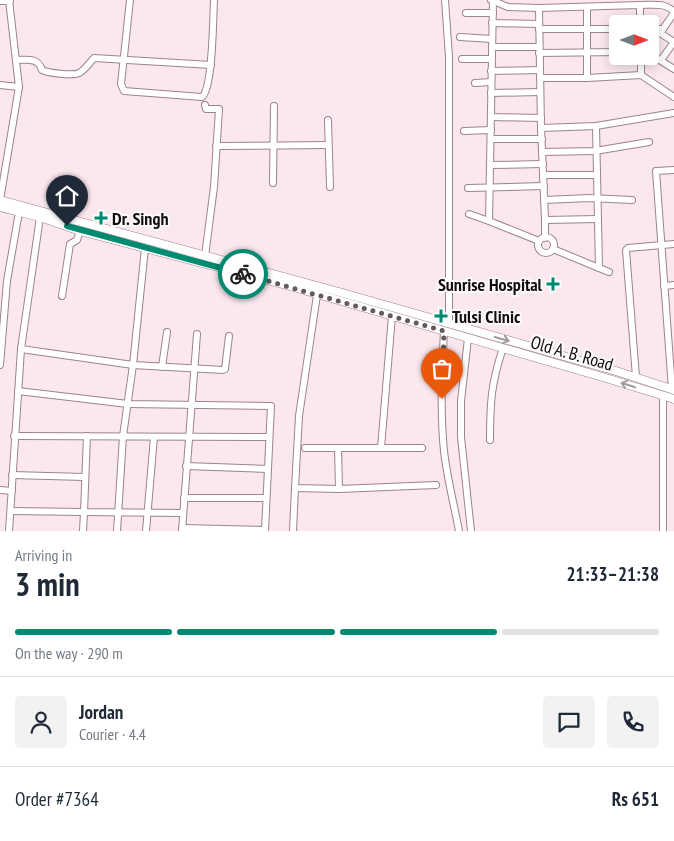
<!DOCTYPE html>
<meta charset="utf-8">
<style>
body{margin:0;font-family:"PT Sans Narrow",sans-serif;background:#f2f2f3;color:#1f2937;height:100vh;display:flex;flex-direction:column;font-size:19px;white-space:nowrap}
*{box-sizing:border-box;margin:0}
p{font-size:16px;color:#747a83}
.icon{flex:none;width:28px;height:28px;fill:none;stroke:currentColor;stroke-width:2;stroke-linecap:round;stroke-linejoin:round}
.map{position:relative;height:531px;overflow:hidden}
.drawer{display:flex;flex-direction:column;background:#fff;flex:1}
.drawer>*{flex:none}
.needle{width:32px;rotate:90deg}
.controls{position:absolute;left:609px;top:15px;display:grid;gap:10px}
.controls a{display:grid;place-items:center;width:50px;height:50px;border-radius:5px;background:#fff;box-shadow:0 2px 12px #0003;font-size:25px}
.pin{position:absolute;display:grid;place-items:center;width:42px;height:42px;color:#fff;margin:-51px -21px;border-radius:50% 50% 50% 0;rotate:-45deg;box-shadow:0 0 5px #0007}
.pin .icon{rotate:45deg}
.courier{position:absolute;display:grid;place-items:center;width:50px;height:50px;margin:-25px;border:4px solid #008a70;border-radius:50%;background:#fff;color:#222;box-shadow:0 1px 6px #0007}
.headline em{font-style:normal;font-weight:700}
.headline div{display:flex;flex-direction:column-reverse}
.headline{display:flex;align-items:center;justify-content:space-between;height:85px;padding:0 15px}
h1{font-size:32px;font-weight:700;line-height:38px}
.bar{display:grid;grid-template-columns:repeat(4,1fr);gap:8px 5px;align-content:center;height:60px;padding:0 15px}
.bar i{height:6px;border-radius:4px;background:#e0e1e3}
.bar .on{background:#008a70}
.bar p{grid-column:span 4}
.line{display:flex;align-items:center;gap:12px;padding:0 15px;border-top:1px solid #e0e1e3}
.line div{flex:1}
.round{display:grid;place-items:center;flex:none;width:52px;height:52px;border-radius:5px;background:#f2f2f3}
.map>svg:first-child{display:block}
</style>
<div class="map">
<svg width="674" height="531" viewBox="0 0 674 531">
<rect width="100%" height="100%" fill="#fbe8ef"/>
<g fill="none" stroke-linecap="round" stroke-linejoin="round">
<defs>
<g id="minor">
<path d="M130,0L121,84L124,91L202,97C213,88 213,17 214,0"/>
<polyline points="445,0 449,57 449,324"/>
<polyline points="491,0 508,7 539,8 541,128"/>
<polyline points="0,1 10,1"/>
<polyline points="493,1 489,221 539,241"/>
<path d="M640,5C652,5 665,2 674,12"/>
<polyline points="587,7 587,78 641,75 641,56"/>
<polyline points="539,8 640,5 640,24"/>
<polyline points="466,13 493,13"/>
<polyline points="674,13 660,33 674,42"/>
<polyline points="492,23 539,24"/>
<polyline points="539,29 618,29"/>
<polyline points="650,29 663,29"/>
<polyline points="460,37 492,39"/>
<polyline points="492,47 539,47"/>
<polyline points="539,53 618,52"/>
<polyline points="650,54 674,69"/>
<polyline points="462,59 491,59"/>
<path d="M16,60C27,60 38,57 42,70C47,73 74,76 79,73C85,70 90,62 94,58L211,65"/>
<polyline points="661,60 674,42"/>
<polyline points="491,71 540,70"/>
<polyline points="641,75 674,97"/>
<polyline points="540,78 587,78"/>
<polyline points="475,83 491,82"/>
<polyline points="0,85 19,87"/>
<polyline points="491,93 540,92"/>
<polyline points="491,117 541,118"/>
<polyline points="328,120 330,187"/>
<polyline points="464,131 491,130"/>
<polyline points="491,139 542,139"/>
<polyline points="216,146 328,145"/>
<polyline points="542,152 595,151 649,142"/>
<polyline points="491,165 543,164"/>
<polyline points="543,175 596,175"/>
<polyline points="273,183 274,106"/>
<polyline points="468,188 544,186"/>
<polyline points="0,200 19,87 9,0"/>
<polyline points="544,200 589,198 632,200"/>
<polyline points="469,214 489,221"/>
<polyline points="545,220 598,219"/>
<circle cx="546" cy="245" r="8"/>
<polyline points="545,238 545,220 541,128 596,126 674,113"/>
<polyline points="553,249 599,268 596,126"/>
<polyline points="205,256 214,187 219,109 206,109 205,105"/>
<polyline points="599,268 609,272"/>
<polyline points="664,286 674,285"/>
<polyline points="62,296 70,244 77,240 80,231"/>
<path d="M444,331C442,371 440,411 444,451C447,478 454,504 459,531"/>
<polyline points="468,338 461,401 461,437 471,531"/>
<polyline points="21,349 133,365 223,370 225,369 229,336"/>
<polyline points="0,365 7,281 19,212"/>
<polyline points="162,367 167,332"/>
<polyline points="636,377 626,250 628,248 674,244"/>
<polyline points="672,389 656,171 674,170"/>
<polyline points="18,391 128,404 271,406 265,531"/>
<polyline points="663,396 663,531"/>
<polyline points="14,436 269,437"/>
<polyline points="87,436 84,512 183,513"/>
<path d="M490,440C490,404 491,383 503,348"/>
<polyline points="305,448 338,448 339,489 295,488 299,416 317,295"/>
<polyline points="338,448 422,448"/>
<polyline points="381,448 392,316"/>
<polyline points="186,466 268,469"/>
<polyline points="12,475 84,477"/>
<polyline points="339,489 436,485"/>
<polyline points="0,490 12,491"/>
<polyline points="184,498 266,498"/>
<polyline points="11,511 84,512 83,531"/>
<polyline points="182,528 265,530"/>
<polyline points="9,531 21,349 40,217"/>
<polyline points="117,531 123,436 133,365 145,248"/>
<polyline points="146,531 154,437"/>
<polyline points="182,531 197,334"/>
<polyline points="293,531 295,488"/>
</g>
<g id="major">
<polyline points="0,200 339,292 616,371 674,390"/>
<polyline points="0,207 40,217 80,231 290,286 606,378 674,399"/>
</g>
</defs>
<!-- minor casing -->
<use href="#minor" stroke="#9e828d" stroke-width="8"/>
<!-- major casing -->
<use href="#major" stroke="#9e828d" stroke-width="9"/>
<!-- minor -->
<use href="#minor" stroke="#fff" stroke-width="6"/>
<!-- major -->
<use href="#major" stroke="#fff" stroke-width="8"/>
</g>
<!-- one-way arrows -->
<defs><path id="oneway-shaft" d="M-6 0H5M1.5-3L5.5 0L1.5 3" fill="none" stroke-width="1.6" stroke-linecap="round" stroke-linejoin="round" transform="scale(1.25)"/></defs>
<g stroke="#a19d9f">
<use href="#oneway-shaft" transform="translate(502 339) rotate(16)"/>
<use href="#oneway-shaft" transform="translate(628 385) rotate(-162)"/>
</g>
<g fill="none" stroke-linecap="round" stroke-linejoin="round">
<!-- done -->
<polyline stroke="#66585d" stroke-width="5" stroke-dasharray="0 9" points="243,274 444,331 442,399"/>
<!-- route -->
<polyline stroke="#008a70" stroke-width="6" points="67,226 243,274"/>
</g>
<!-- markers -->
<g fill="#008a70" stroke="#fbfbfb" stroke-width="2">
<path d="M98.5 210.5h5v5h5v5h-5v5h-5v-5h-5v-5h5z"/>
<path d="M550.5 276.5h5v5h5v5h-5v5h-5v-5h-5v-5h5z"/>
<path d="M438.5 308.5h5v5h5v5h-5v5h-5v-5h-5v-5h5z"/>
</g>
<g text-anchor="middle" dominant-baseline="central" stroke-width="4" stroke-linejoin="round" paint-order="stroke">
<!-- poi labels -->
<g font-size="18" font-weight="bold" fill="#150b0f" stroke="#fbfbfb" text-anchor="start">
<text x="112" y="218">Dr. Singh</text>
<text x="542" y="284" text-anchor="end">Sunrise Hospital</text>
<text x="452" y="316">Tulsi Clinic</text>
</g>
<!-- street labels -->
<g font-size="18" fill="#150b0f" stroke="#fbfbfb">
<text transform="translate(572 353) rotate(16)">Old A. B. Road</text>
</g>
</g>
</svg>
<div class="controls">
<a><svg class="needle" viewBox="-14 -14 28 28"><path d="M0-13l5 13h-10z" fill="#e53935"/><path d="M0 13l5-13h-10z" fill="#747a83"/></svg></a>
</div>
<div class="pin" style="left:442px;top:399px;background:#ea580c"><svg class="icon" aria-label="bag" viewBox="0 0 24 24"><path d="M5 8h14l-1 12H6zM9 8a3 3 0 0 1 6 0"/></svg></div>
<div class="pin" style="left:67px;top:226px;background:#1f2937"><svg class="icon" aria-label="home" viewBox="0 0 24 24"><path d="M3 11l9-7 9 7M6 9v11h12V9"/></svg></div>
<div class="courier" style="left:243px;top:274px"><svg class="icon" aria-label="bike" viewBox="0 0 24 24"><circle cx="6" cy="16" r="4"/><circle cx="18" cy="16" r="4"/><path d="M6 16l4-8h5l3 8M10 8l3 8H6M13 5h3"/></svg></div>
</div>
<section class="drawer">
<div class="headline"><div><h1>3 min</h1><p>Arriving in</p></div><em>21:33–21:38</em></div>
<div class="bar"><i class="on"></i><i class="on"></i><i class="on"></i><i></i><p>On the way · 290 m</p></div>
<div class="line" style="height:90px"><a class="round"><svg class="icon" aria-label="person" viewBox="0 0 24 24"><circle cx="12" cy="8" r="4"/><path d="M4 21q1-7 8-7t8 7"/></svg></a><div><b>Jordan</b><p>Courier · 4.4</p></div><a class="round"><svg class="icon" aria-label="chat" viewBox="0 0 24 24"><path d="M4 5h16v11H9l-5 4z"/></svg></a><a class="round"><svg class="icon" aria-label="phone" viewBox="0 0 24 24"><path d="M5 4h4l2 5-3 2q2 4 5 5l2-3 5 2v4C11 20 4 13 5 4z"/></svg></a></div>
<div class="line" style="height:65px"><div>Order #7364</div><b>Rs 651</b></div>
</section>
